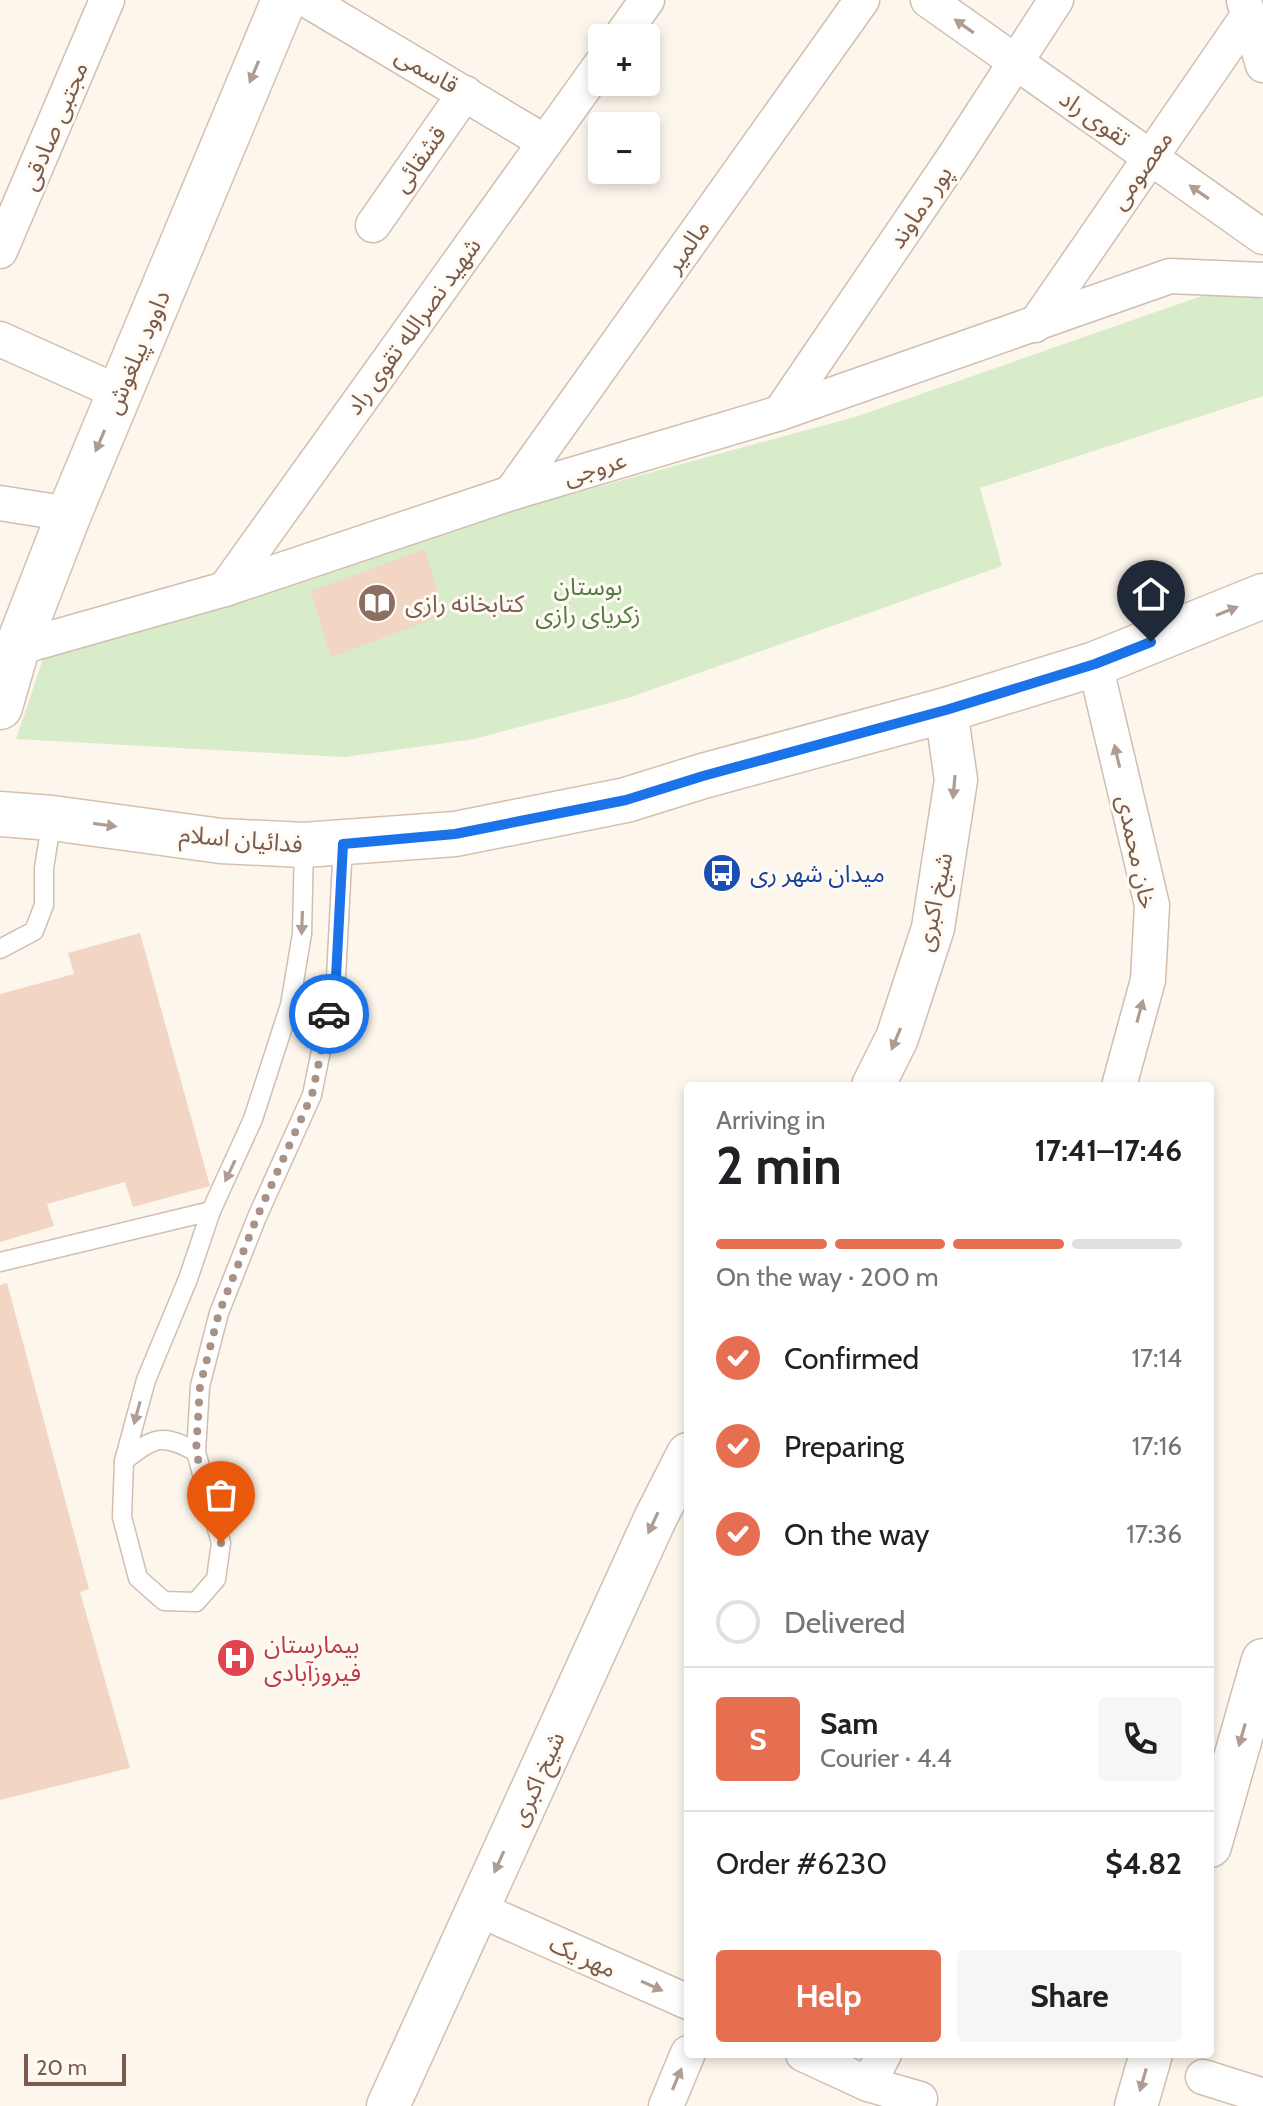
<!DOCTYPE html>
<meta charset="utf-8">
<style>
body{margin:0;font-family:Cabin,"Noto Sans Arabic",sans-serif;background:#f6f6f6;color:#202124;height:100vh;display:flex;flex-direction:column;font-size:30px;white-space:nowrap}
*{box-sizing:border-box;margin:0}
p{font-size:26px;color:#757577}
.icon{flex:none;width:44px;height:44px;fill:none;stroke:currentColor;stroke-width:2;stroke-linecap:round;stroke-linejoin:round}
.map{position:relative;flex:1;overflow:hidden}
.panel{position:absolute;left:684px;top:1082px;width:530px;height:976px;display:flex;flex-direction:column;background:#fff;border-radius:8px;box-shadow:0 4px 12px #0003}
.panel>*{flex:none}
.controls{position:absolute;left:588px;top:24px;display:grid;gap:16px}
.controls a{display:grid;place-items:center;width:72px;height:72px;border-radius:8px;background:#fff;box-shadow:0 4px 12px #0003;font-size:40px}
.scale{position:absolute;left:24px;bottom:20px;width:102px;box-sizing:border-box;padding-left:8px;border:4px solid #7a5c4d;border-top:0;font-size:22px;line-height:28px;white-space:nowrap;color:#7a5c4d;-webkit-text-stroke:6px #fffaf3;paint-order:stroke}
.pin{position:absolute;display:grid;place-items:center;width:68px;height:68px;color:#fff;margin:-82px -34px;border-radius:50% 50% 50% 0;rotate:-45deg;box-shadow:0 0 8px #0007}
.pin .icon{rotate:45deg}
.courier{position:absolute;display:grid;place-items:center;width:80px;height:80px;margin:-40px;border:6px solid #1a73e8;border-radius:50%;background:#fff;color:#222;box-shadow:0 2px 10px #0007}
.headline em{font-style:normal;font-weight:800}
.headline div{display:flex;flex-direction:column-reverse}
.headline{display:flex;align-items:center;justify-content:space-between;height:136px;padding:0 32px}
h1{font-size:52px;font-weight:800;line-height:60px}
.bar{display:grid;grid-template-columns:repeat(4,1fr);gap:12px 8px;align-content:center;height:96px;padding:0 32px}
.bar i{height:10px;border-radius:6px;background:#e0e0e0}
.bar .current{background:#e76f51}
.bar p{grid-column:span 4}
.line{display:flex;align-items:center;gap:20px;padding:0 32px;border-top:2px solid #e0e0e0}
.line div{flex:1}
.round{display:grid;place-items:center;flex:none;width:84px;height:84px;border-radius:8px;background:#f6f6f6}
ol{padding:0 32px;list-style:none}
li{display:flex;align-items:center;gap:24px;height:88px}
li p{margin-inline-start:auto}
li .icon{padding:8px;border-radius:50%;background:#e76f51;color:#fff;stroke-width:4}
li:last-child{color:#757577}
li i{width:44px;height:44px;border:4px solid #e0e0e0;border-radius:50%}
.button{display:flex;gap:16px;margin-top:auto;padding:16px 32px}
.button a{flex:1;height:92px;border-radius:8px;background:#e76f51;color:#fff;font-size:32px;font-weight:800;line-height:92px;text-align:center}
.button a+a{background:#f6f6f6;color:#202124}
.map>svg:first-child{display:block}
</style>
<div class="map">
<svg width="1263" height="2106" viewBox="0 0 1263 2106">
<rect width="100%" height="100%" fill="#fdf6ec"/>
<!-- green -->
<polygon fill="#d8ecc9" points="1216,291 1263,299 1263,396 980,488 1002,566 628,698 474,739 345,757 16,739 46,650 546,501 858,416"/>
<!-- building -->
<g fill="#f3d5c3">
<polygon points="425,549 444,615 331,657 311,591"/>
<polygon points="140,933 210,1186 133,1207 125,1182 47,1204 54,1226 0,1242 0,994 74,974 68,953"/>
<polygon points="7,1283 89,1589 80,1592 130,1768 0,1800 0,1285"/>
</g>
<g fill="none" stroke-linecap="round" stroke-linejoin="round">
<defs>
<g id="service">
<polyline points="304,845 302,934 290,1005 253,1119 211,1211 188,1279 146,1380 124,1461 122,1517 138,1578 164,1601 196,1602 216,1579 221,1543 196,1452 200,1386 219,1313 257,1217 312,1095 336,977 343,844"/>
<polyline points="0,949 34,931 44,905 44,868 52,818"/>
<polyline points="0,1262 211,1211"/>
<path d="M124,1461C153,1437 163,1433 196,1452"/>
</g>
<g id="minor">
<polyline points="307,0 545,142"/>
<polyline points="928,0 1263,237"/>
<polyline points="1244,1 1263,65"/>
<polyline points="620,38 647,0"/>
<polyline points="373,225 465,93"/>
<polyline points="0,251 107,0"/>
<polyline points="1035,325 1248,16"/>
<polyline points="0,339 120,393"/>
<polyline points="780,413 952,160 1056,0"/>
<polyline points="511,493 862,0"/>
<polyline points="0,503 69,514"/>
<polyline points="225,589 602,63"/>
<polyline points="17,648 225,589 511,493 780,413 1170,276 1263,280"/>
<polyline points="1095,664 1152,905 1148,980 1119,1086"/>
<polyline points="478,1909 688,2002"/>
<polyline points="803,2054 868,2084 920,2099 917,2106"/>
<polyline points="1203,2077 1257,2094"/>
<polyline points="868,2084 884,2054"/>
<polyline points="666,2106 688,2053"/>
</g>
<g id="tertiary">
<polyline points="873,1086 897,1038 933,928 956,780 946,710"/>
<polyline points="1210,1846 1263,1660"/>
<polyline points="388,2106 655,1519 688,1454"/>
<polyline points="1136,2106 1151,2054"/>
</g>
<g id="secondary">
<polyline points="0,707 17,648 69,514 284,0"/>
<polyline points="0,814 52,818 221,841 304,845 455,834 626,800 703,776 946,710 1095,664 1263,596"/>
</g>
</defs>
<!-- service casing -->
<use href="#service" stroke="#d1beb0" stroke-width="21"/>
<!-- minor casing -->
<use href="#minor" stroke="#d1beb0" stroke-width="37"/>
<!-- tertiary casing -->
<use href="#tertiary" stroke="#d1beb0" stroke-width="45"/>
<!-- secondary casing -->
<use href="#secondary" stroke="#d6c0b0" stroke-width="47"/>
<!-- service -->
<use href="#service" stroke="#fff" stroke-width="18"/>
<!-- minor -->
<use href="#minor" stroke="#fff" stroke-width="34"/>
<!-- tertiary -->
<use href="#tertiary" stroke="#fff" stroke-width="42"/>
<!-- secondary -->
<use href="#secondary" stroke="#fff" stroke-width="44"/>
</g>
<!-- one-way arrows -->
<defs><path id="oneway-solid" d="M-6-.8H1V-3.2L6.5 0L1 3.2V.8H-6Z" transform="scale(2)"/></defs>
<g fill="#af9d94">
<use href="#oneway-solid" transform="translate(964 26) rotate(-145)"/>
<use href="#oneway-solid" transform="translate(254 72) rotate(113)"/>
<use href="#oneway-solid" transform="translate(1199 192) rotate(-145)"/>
<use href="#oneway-solid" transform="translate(100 441) rotate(113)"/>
<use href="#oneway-solid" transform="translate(1227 611) rotate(-22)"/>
<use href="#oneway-solid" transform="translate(1117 756) rotate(-103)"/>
<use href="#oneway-solid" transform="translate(954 787) rotate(95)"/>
<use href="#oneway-solid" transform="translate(105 825) rotate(8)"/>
<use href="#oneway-solid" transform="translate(302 923) rotate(92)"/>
<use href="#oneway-solid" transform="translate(1140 1011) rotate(-75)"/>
<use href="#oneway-solid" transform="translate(896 1039) rotate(113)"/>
<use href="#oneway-solid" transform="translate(230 1171) rotate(115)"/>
<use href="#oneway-solid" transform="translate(137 1413) rotate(105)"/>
<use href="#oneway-solid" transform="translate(653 1523) rotate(115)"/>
<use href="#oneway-solid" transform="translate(1242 1735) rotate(106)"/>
<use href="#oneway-solid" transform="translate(499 1862) rotate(114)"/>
<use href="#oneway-solid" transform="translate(652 1986) rotate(24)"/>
<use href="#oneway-solid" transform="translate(677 2079) rotate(-67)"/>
<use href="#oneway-solid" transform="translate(1143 2080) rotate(106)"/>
</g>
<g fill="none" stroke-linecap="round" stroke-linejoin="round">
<!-- done -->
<polyline stroke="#a89285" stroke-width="8" stroke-dasharray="0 14.4" points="221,1543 196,1452 200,1386 219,1313 257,1217 312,1095 329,1014"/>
<!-- route -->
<polyline stroke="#1a73e8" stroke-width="10" points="329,1014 336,977 343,844 455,834 626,800 703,776 946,710 1095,664 1151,642"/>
</g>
<!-- icons -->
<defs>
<symbol id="library-disc" viewBox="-11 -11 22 22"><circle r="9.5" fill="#8d6e63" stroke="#fffaf3"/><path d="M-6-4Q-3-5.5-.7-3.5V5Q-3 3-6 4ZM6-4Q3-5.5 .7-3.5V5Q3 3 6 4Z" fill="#fff"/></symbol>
<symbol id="bus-disc" viewBox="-11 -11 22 22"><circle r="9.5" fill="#1a4fb4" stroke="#fffaf3"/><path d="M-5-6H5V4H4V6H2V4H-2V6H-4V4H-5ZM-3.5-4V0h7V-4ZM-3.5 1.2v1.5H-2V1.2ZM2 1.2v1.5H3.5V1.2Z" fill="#fff"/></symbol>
<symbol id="hospital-disc" viewBox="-11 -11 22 22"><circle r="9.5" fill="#e0444e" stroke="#fffaf3"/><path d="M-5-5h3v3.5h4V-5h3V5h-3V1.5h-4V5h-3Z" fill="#fff"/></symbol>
</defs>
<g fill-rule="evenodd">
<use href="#library-disc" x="355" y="581" width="44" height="44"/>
<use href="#bus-disc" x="700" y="851" width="44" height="44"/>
<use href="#hospital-disc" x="214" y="1636" width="44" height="44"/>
</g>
<g text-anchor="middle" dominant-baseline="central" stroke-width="6" stroke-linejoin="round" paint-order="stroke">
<!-- street labels -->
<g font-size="24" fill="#7a5c4d" stroke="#fffaf3">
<text transform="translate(427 70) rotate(30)">قاسمی</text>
<text transform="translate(1095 118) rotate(35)">تقوی راد</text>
<text transform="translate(54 126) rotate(-67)">مجتبی صادقی</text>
<text transform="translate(419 159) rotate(-55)">قشقائی</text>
<text transform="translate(1141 170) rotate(-55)">معصومی</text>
<text transform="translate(920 207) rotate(-56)">پور دماوند</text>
<text transform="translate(687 246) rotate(-55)">مالمیر</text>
<text transform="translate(413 326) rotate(-54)">شهید نصرالله تقوی راد</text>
<text transform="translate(137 352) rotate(-67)">داوود پیلغوش</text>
<text transform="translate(595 468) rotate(-17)">عروجی</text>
<text transform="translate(241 839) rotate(5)">فدائیان اسلام</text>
<text transform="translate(1137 852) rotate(78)">خان محمدی</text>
<text transform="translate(934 902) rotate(-78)">شیخ اکبری</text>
<text transform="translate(537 1779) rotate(-66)">شیخ اکبری</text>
<text transform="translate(583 1956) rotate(24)">مهر یک</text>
</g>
<!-- park labels -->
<g font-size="24" fill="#537a41" stroke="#fffaf3">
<text x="588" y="586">بوستان<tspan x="588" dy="28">زکریای رازی</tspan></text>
</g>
<!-- education labels -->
<g font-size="24" fill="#785e54" stroke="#fffaf3" text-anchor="start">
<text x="405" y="603">کتابخانه رازی</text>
</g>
<!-- transit labels -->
<g font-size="24" fill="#164399" stroke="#fffaf3" text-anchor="start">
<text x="750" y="873">میدان شهر ری</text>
</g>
<!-- health labels -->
<g font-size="24" fill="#be3a42" stroke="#fffaf3" text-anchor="start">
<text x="264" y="1644">بیمارستان<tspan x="264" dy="28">فیروزآبادی</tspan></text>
</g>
</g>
</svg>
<div class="controls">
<a>+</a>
<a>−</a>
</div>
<div class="scale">20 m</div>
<div class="pin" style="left:221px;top:1543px;background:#ea580c"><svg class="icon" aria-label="bag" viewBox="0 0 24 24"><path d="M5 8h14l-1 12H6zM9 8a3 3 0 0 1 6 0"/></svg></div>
<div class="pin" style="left:1151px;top:642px;background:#1f2937"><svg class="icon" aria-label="home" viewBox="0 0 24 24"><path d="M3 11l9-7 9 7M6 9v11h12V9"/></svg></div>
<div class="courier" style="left:329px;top:1014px"><svg class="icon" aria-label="car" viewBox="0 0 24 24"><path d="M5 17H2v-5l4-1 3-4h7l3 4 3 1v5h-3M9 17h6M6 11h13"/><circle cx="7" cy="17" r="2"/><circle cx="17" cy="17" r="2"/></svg></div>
<section class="panel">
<div class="headline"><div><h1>2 min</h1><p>Arriving in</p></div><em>17:41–17:46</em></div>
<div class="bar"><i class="current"></i><i class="current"></i><i class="current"></i><i></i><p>On the way · 200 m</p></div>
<ol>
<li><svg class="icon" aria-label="check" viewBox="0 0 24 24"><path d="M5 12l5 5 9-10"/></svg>Confirmed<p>17:14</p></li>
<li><svg class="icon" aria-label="check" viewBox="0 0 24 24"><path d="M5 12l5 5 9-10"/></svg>Preparing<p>17:16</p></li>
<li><svg class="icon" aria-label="check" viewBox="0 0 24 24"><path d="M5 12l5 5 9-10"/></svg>On the way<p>17:36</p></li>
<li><i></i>Delivered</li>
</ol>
<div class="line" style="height:144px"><b class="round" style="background:#e76f51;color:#fff">S</b><div><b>Sam</b><p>Courier · 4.4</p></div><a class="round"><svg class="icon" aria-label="phone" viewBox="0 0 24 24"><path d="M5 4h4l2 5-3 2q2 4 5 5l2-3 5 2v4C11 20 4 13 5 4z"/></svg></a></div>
<div class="line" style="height:104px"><div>Order #6230</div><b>$4.82</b></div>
<div class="button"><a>Help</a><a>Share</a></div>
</section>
</div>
